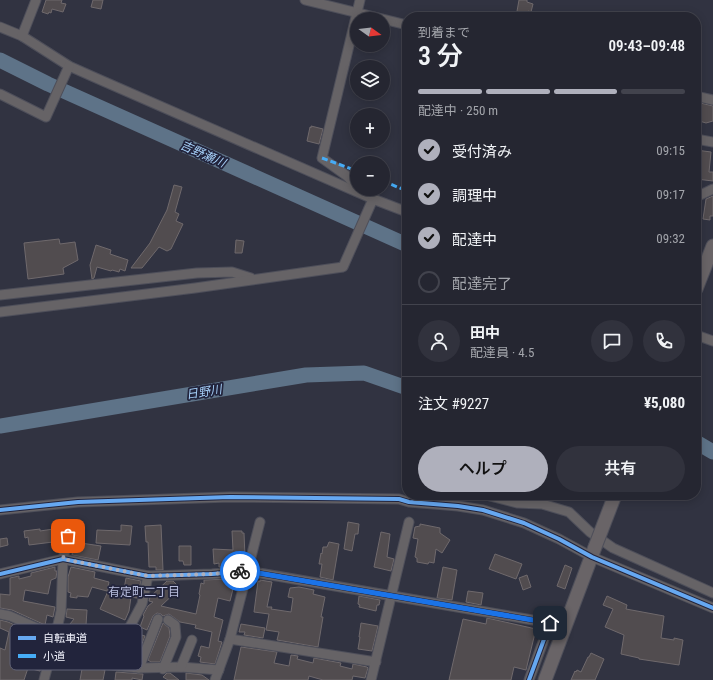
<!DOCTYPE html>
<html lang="ja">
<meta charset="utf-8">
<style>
body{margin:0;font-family:"Roboto Condensed","Noto Sans JP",sans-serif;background:#31323d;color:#f1f3f6;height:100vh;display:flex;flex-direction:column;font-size:15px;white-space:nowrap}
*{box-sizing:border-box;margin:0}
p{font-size:13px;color:#a3a5ab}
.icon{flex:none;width:22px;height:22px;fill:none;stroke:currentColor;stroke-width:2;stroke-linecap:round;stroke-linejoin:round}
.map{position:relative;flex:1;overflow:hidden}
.panel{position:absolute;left:402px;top:12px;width:299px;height:488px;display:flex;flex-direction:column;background:#252631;border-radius:16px;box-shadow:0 2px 10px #0003,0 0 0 1px #42434d}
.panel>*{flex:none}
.needle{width:26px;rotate:105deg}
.controls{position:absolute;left:350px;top:12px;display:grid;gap:8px}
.controls a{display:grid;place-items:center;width:40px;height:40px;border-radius:50%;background:#252631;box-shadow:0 2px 10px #0003,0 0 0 1px #42434d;font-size:20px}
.pin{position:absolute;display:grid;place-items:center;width:34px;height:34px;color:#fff;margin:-17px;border-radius:8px;box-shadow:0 2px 6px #0006}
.courier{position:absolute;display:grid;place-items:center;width:40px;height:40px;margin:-20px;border:3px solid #1a73e8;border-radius:50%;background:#fff;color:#222;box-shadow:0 1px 5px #0007}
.headline em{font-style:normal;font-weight:600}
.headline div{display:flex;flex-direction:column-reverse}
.headline{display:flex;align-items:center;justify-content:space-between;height:68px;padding:0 16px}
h1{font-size:26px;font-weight:600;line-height:30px}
.bar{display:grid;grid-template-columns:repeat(4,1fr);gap:6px 4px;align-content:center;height:48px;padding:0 16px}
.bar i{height:5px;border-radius:3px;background:#42434d}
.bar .active{background:#afb0bc}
.bar p{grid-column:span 4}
.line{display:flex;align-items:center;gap:10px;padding:0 16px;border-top:1px solid #42434d}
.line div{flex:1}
.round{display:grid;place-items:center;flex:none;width:42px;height:42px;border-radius:21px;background:#31323d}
ol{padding:0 16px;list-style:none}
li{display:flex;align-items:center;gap:12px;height:44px}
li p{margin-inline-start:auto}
li .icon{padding:4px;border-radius:50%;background:#afb0bc;color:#111;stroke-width:4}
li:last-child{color:#a3a5ab}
li i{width:22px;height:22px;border:2px solid #42434d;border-radius:50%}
.primary-button{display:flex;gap:8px;margin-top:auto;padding:8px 16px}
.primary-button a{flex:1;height:46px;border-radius:24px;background:#afb0bc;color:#111;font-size:16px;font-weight:600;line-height:46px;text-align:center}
.primary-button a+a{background:#31323d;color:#f1f3f6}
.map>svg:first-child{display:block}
</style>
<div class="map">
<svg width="713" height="680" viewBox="0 0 713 680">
<rect width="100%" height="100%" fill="#313341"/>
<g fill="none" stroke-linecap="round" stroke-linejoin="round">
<!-- river -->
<g stroke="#5e7388" stroke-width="15">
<polyline points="0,60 48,84 407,245"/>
<polyline points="0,426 306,375 364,373 407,388"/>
<polyline points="696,442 713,452"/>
</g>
</g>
<!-- building -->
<g fill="#514c4f" stroke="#6f696c">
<polygon points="46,0 62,0 61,3 66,4 63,12 52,9 51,13 49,12 48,14 42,12"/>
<polygon points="93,0 103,0 101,9 91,7"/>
<polygon points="519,0 527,0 527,2 533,4 531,12 528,11 526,17 516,17"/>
<polygon points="696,102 713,106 713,121 706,123 696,120"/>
<polygon points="311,126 323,129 319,144 307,141 310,127 311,128"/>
<polygon points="696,150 711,152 709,172 713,172 713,181 696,179"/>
<polygon points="174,185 182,187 175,212 179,214 176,221 183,224 171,249 167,251 159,247 142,268 131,268 150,243 167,210"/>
<polygon points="713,196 713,216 710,216 710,220 703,219 706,199"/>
<polygon points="59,239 60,244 75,242 78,260 63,268 64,274 28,279 24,243"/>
<polygon points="236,240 244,241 242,253 235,253"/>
<polygon points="96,245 111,250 110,254 128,260 125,271 120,269 119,272 112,270 111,271 97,267 94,278 92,279 90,265"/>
<polygon points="348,522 359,524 358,534 355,534 352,551 344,549"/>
<polygon points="420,524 440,528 440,533 450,540 442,553 436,549 434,563 429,562 428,564 417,562 417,558 415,557 418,539 413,538 415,527 420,526"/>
<polygon points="121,525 132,526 130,545 96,543 97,530 121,531"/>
<polygon points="161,525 163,570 156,570 156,567 149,567 148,542 146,542 145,526"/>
<polygon points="60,528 61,541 29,545 28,537 25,538 24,531 40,529 40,531"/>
<polygon points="232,531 242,531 242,533 244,533 245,557 241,557 241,564 227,564 227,567 219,567 219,563 214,564 213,549 233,550"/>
<polygon points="381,532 390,534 387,557 394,559 391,571 374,567"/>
<polygon points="7,538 8,545 0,547 0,539"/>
<polygon points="74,542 101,546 98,560 72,555"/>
<polygon points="329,542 339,544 333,580 320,577 322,564 319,564 321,553 322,554 323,547 327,547"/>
<polygon points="179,546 191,546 191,565 184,565 183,561 179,561"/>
<polygon points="495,554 522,564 516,579 489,569"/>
<polygon points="565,565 572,568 565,589 557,586"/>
<polygon points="55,567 55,571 57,571 56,578 51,580 48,594 25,590 23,601 55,607 53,617 47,615 45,625 12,610 0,608 0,594 10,595 10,578 19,576 19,579 31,576 31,573"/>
<polygon points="71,567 95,572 94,578 109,582 107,591 92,587 88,597 77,596 77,598 70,597 71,593 68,592 68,577"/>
<polygon points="443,567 457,570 452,600 437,598"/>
<polygon points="527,575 531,587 523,590 519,578"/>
<polygon points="126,578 141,581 137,598 131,597 129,611 125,620 100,609 109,589 123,595"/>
<polygon points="226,579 235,581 230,601 218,598 214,617 223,620 218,641 222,642 215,664 200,662 201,657 198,656 201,646 209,648 212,632 195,628 196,625 180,622 169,614 163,616 161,614 157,613 153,616 147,630 140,627 144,616 143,615 148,606 153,602 149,601 150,597 167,581 173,581 180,588 161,606 196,614 200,595 199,594 201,583 204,584 204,580"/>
<polygon points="260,580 272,582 267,607 272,607 271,609 291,612 293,598 288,597 290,588 299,587 314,590 313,594 325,597 321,617 323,617 318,647 277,640 279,632 266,630 269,614 254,612 258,581 260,582"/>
<polygon points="468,591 483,593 481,605 466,602"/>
<polygon points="359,596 380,600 379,605 377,605 376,611 359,607 360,605 358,604"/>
<polygon points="607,596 627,605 626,609 664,616 661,638 674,640 674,638 683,640 679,665 639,659 639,658 621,654 624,635 605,627 613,609 603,605"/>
<polygon points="67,609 87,610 86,625 89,626 81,639 77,636 75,641 69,637 75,627 70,624 74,619 66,617"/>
<polygon points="487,618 536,629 526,670 514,667 511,680 449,680 463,619 486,624"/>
<polygon points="0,620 8,622 42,637 39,643 47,646 40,671 28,668 24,680 0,680 0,648 5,650 9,632 0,628"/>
<polygon points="163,623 169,628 170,636 160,662 151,662 148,660"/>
<polygon points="361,623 378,626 372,651 358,649 360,637 359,637"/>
<polygon points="241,624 265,628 263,638 244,635 245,632 239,632"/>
<polygon points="134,633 145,636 135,662 126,661 127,651"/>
<polygon points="241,647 277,652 274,663 289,666 291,655 298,656 297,659 313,663 314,658 341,663 340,666 352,669 353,664 367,667 368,668 365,678 353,676 352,680 323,680 309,676 308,680 234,680"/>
<polygon points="58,649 70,652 70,655 80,657 96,669 105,670 103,680 80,680 82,669 69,666 69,664 55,661"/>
<polygon points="591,653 604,659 595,680 571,680 575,671 576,672 577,670 581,672 588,657 589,657"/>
<polygon points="116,672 143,674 142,680 132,678 132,680 115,680"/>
<polygon points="167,673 170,673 179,680 168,680 163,677"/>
<polygon points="186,673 202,675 209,680 186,680"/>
</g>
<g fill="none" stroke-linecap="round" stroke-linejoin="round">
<defs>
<g id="minor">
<polyline points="305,0 407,25"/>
<polyline points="0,27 22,36 69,66 96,78 373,199 407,212"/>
<polyline points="22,36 36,0"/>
<polyline points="0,94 46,117 69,66"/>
<polyline points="696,96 713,100"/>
<polyline points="696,139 713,142"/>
<polyline points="357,187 347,176 322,158 360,0"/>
<polyline points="696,197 713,189"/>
<polyline points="0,295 197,273 232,272 251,278"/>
<polyline points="0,312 195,288 343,267 373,199"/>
<polyline points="696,335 713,341"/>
<polyline points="486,495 517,503 542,504 569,512 590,532 613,548 713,593"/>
<polyline points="0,510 78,502 230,497 399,499 409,502 458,506 483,510 524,523 559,539 592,557 713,608"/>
<polyline points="0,574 63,559 148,576 212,574 247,571 550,623 529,680"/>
<polyline points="0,614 10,616 51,634 54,642"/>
<polyline points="230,639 376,662"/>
<polyline points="54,642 70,646 81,650 100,664 139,668 181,667 219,670"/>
<polyline points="81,650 94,630"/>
<polyline points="119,666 121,650 126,634 142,604 148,576"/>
<polyline points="181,667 192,640"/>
<polyline points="139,668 158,619"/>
<polyline points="163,669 176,637 175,625 168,620"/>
<polyline points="44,680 54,642 61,611 63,559 71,525"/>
<polyline points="215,680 230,639 260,522"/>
<polyline points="371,680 409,522"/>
</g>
<g id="secondary">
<polyline points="696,289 713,246"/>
<polyline points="545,680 595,547"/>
</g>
</defs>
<!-- minor casing -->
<use href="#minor" stroke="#4e4f5a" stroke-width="11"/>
<!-- secondary casing -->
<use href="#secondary" stroke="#4e4f5a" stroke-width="15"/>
<!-- minor -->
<use href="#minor" stroke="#666366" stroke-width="9"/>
<!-- secondary -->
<use href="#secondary" stroke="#696467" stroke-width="13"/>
<defs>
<polyline id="secondary-bridge" points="595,547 615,495"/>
</defs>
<!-- secondary-bridge casing -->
<use href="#secondary-bridge" stroke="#4e4f5a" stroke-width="15" stroke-linecap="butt"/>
<!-- secondary-bridge -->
<use href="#secondary-bridge" stroke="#696467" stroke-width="13"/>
<!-- quiet -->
<g stroke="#46acf6" stroke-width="3" stroke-dasharray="6 3" stroke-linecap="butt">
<polyline points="322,158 357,171"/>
<polyline points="383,181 407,191"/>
</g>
<defs>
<g id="cycleway">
<polyline points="0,510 78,502 230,497 399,499 409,502 458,506 483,510 524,523 559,539 592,557 713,608"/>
<polyline points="0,574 63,559 148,576 212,574 247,571 550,623 529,680"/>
</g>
</defs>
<!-- cycleway casing -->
<use href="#cycleway" stroke="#22243c" stroke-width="6"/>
<!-- cycleway -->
<use href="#cycleway" stroke="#66a8f1" stroke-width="4"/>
</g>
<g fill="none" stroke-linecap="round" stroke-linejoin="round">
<!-- done -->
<polyline stroke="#afb0bc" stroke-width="4" stroke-dasharray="0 7.2" points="68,536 63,559 148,576 212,574 240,571"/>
<!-- route -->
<polyline stroke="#1a73e8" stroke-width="5" points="240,571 247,571 550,623"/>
</g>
<g text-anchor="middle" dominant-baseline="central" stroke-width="3.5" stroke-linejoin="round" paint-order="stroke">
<!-- water labels -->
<g font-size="12" font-style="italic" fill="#a7d1fa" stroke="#22243c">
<text transform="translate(203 154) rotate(24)">吉野瀬川</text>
<text transform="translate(204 392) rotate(-9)">日野川</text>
</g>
<!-- neighbourhood labels -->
<g font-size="12" fill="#b9bede" stroke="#22243c">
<text x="144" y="592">有定町二丁目</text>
</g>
</g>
<!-- legend -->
<rect x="10" y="624" width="132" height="46" rx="6" fill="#22243c" stroke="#616276" stroke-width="1"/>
<rect x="18" y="636" width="18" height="4" fill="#66a8f1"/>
<rect x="18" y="654" width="18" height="4" fill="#46acf6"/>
<g font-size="11" fill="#f3f4fe">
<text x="43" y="642">自転車道</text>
<text x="43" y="660">小道</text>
</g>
</svg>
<div class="controls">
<a><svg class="needle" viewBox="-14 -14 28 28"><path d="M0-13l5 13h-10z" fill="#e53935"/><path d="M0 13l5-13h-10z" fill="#a3a5ab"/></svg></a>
<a><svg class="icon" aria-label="layers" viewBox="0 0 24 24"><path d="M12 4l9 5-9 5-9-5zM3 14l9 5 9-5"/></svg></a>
<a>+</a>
<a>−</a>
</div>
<div class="pin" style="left:68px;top:536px;background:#ea580c"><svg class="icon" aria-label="bag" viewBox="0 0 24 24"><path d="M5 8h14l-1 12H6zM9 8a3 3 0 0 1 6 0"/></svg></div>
<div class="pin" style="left:550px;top:623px;background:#1f2937"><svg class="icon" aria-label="home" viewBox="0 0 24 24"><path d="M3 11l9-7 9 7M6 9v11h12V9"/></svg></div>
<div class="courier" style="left:240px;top:571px"><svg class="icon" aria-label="bike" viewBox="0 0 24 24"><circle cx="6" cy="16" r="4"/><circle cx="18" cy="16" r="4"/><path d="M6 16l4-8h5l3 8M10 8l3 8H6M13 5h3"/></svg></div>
<section class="panel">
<div class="headline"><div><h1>3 分</h1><p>到着まで</p></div><em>09:43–09:48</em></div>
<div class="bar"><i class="active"></i><i class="active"></i><i class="active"></i><i></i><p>配達中 · 250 m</p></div>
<ol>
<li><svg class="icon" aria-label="check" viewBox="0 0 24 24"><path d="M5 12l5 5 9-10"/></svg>受付済み<p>09:15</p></li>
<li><svg class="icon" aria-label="check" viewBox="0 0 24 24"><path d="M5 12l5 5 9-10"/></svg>調理中<p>09:17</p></li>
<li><svg class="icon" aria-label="check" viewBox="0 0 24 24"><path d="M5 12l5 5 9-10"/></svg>配達中<p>09:32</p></li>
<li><i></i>配達完了</li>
</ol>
<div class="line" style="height:72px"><a class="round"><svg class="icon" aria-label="person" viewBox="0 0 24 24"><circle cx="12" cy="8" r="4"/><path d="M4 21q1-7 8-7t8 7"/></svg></a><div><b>田中</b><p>配達員 · 4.5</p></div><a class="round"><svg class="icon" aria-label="chat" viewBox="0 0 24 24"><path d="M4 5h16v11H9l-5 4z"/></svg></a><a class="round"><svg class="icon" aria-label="phone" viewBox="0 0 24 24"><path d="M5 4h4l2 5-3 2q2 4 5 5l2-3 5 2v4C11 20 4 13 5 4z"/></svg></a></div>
<div class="line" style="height:52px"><div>注文 #9227</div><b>¥5,080</b></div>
<div class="primary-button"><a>ヘルプ</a><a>共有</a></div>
</section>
</div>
